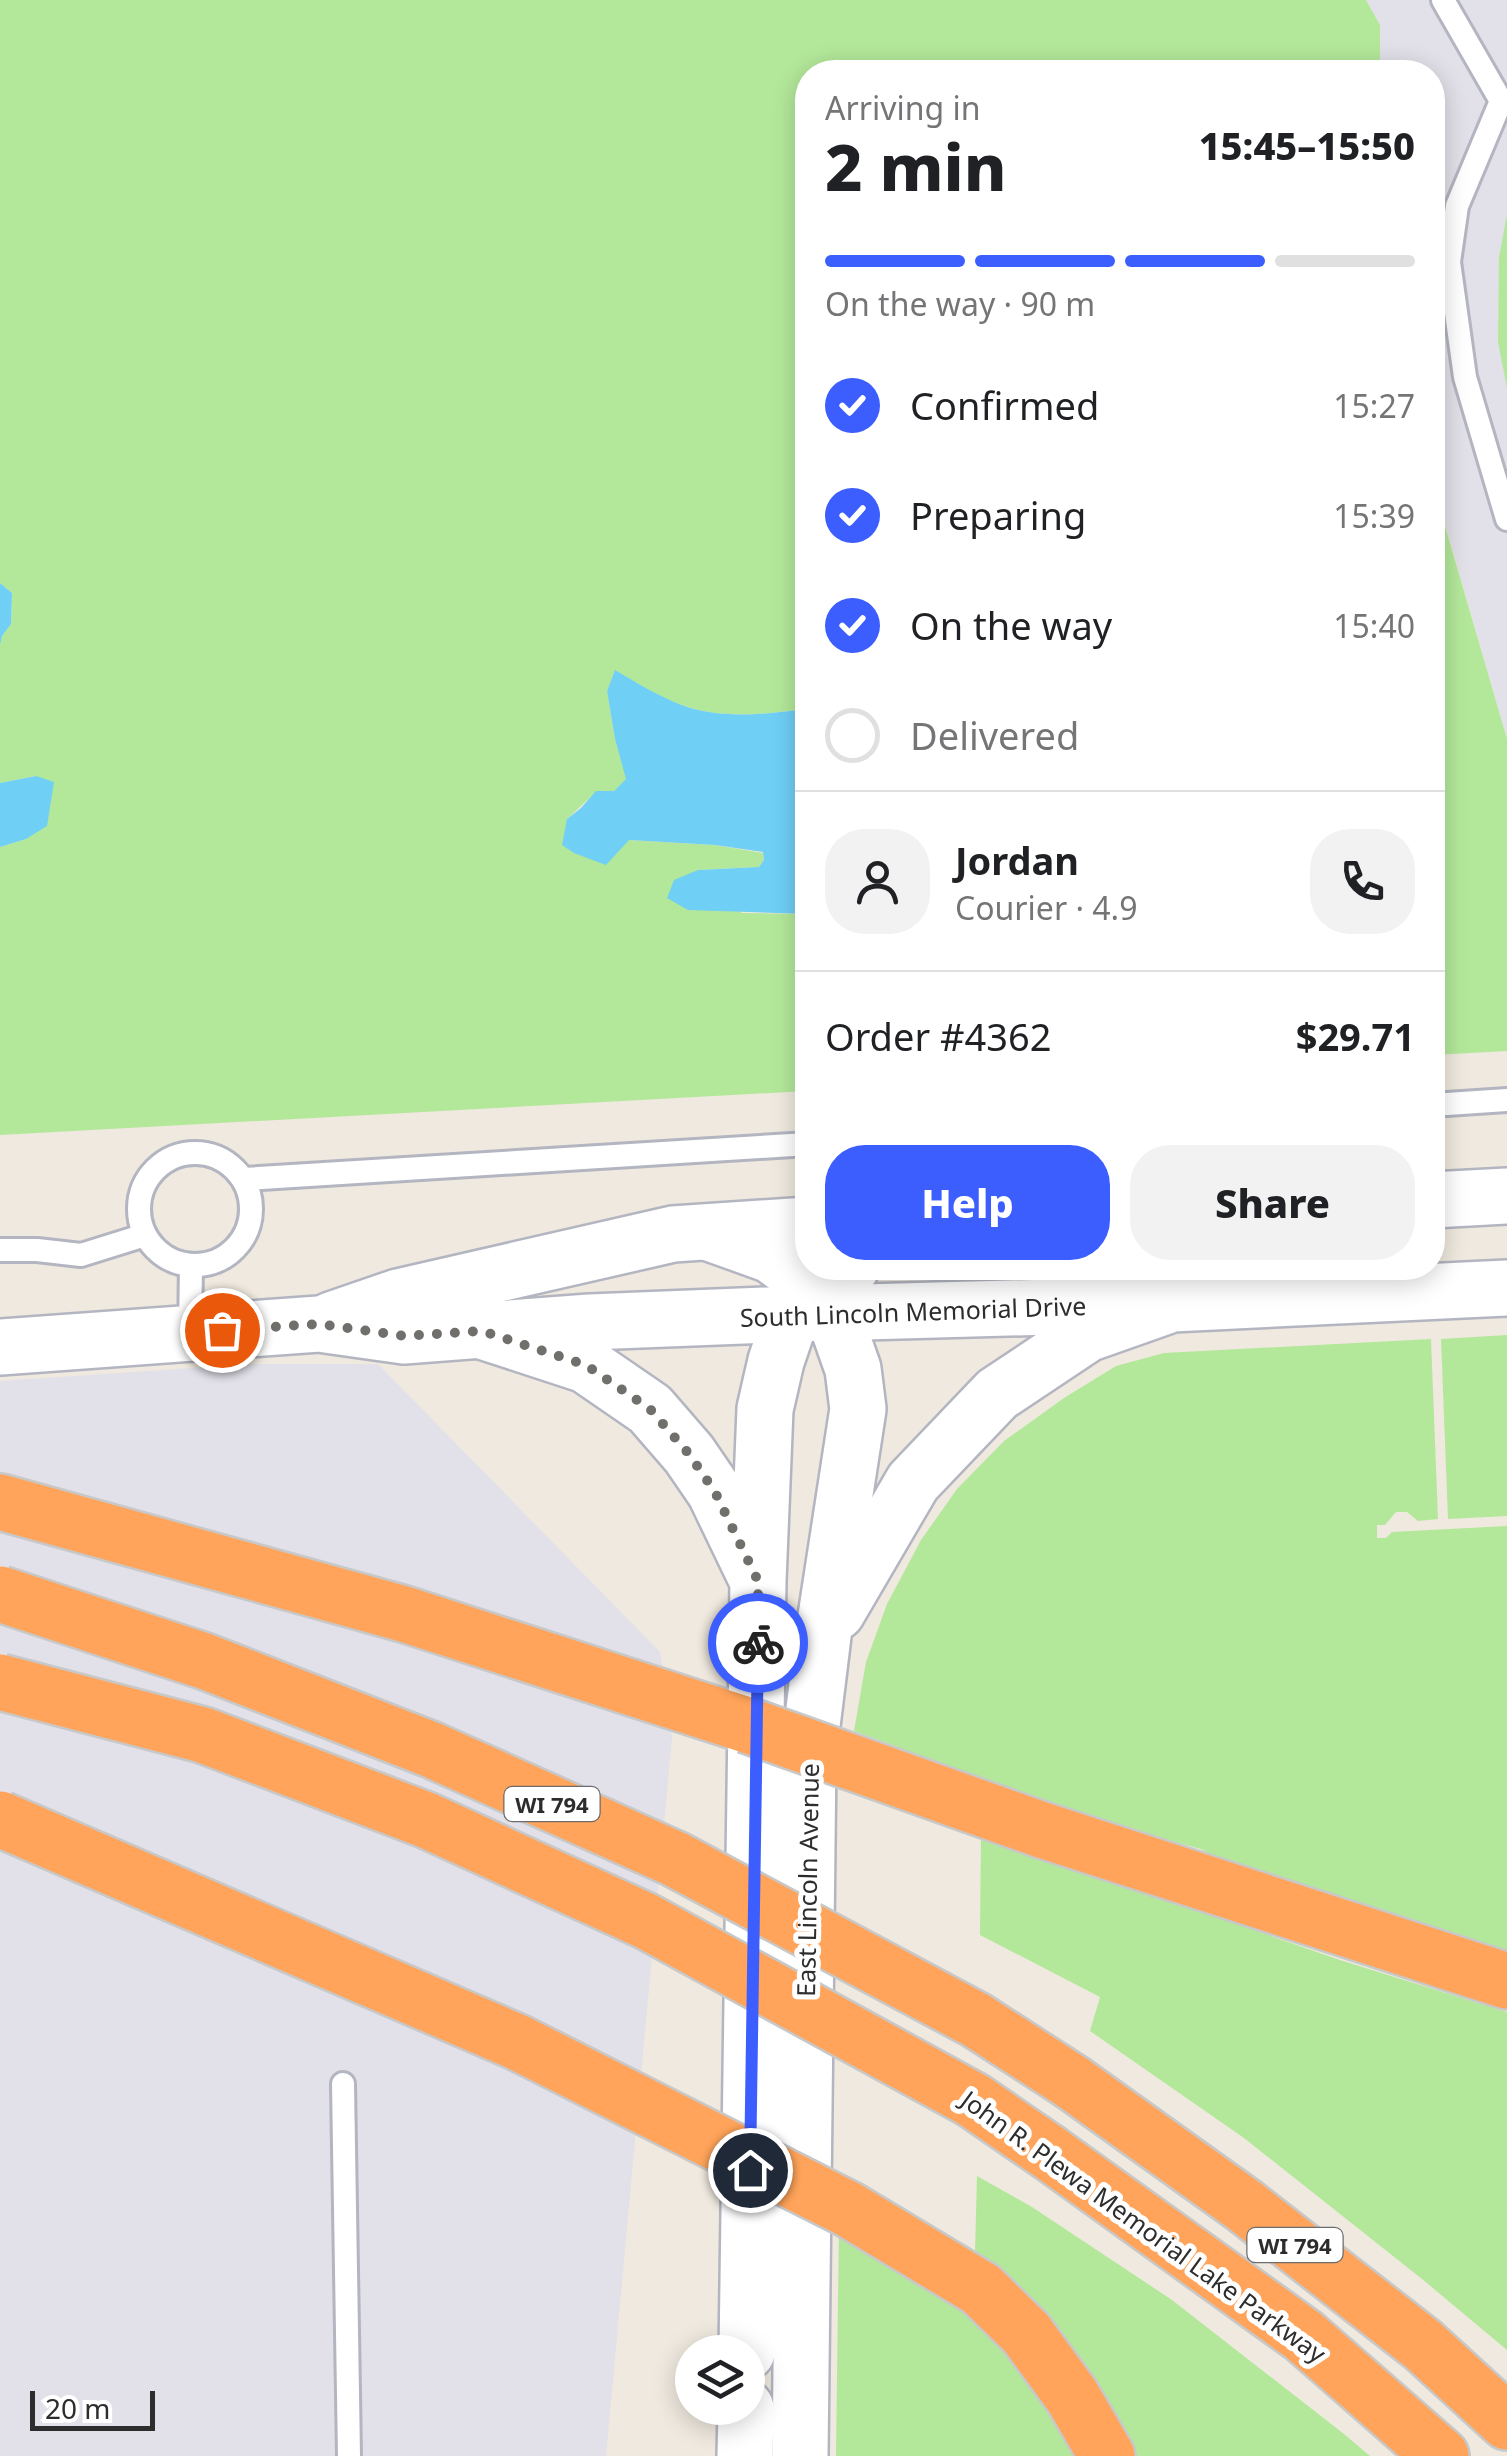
<!DOCTYPE html>
<meta charset="utf-8">
<style>
body{margin:0;font-family:"Noto Sans",sans-serif;background:#f2f2f2;color:#202124;height:100vh;display:flex;flex-direction:column;font-size:38px;white-space:nowrap}
*{box-sizing:border-box;margin:0}
p{font-size:32px;color:#757577}
.icon{flex:none;width:55px;height:55px;fill:none;stroke:currentColor;stroke-width:2;stroke-linecap:round;stroke-linejoin:round}
.map{position:relative;flex:1;overflow:hidden}
.drawer{position:absolute;left:795px;top:60px;width:650px;height:1220px;display:flex;flex-direction:column;background:#fff;border-radius:40px;box-shadow:0 5px 25px #0003}
.drawer>*{flex:none}
.controls{position:absolute;left:675px;top:2335px;display:grid;gap:20px}
.controls a{display:grid;place-items:center;width:90px;height:90px;border-radius:50%;background:#fff;box-shadow:0 5px 25px #0003;font-size:50px}
.scale{position:absolute;left:30px;bottom:25px;width:125px;box-sizing:border-box;padding-left:10px;border:5px solid #2d2d2d;border-top:0;font-size:28px;line-height:35px;white-space:nowrap;color:#2d2d2d;-webkit-text-stroke:8px #fff;paint-order:stroke}
.pin{position:absolute;display:grid;place-items:center;width:85px;height:85px;color:#fff;margin:-42px;border:5px solid #fff;border-radius:50%;box-shadow:0 2px 10px #0007}
.courier{position:absolute;display:grid;place-items:center;width:100px;height:100px;margin:-50px;border:8px solid #3c5eff;border-radius:50%;background:#fff;color:#222;box-shadow:0 2px 12px #0007}
.headline em{font-style:normal;font-weight:800}
.headline div{display:flex;flex-direction:column-reverse}
.headline{display:flex;align-items:center;justify-content:space-between;height:170px;padding:0 30px}
h1{font-size:65px;font-weight:800;line-height:75px}
.bar{display:grid;grid-template-columns:repeat(4,1fr);gap:15px 10px;align-content:center;height:120px;padding:0 30px}
.bar i{height:12px;border-radius:8px;background:#e0e0e0}
.bar .current{background:#3c5eff}
.bar p{grid-column:span 4}
.line{display:flex;align-items:center;gap:25px;padding:0 30px;border-top:2px solid #e0e0e0}
.line div{flex:1}
.round{display:grid;place-items:center;flex:none;width:105px;height:105px;border-radius:40px;background:#f2f2f2}
ol{padding:0 30px;list-style:none}
li{display:flex;align-items:center;gap:30px;height:110px}
li p{margin-inline-start:auto}
li .icon{padding:10px;border-radius:50%;background:#3c5eff;color:#fff;stroke-width:4}
li:last-child{color:#757577}
li i{width:55px;height:55px;border:5px solid #e0e0e0;border-radius:50%}
.cta{display:flex;gap:20px;margin-top:auto;padding:20px 30px}
.cta a{flex:1;height:115px;border-radius:40px;background:#3c5eff;color:#fff;font-size:40px;font-weight:800;line-height:115px;text-align:center}
.cta a+a{background:#f2f2f2;color:#202124}
.map>svg:first-child{display:block}
</style>
<div class="map">
<svg width="1507" height="2456" viewBox="0 0 1507 2456">
<rect width="100%" height="100%" fill="#efe9df"/>
<!-- industrial -->
<g fill="#e2e0e8">
<polygon points="1366,0 1507,0 1507,739 1433,481 1432,72 1380,72 1380,25"/>
<polygon points="253,1364 378,1364 660,1652 672,1737 606,2456 0,2456 0,1381"/>
</g>
<!-- green -->
<g fill="#b3e89a">
<path d="M0,0H1366L1380,25V72H808L807,709C766,714 719,720 679,704C657,696 636,682 615,671L607,691L615,739L627,779L614,791L596,792L567,819L629,840L715,845L763,853L764,860L759,867L698,870L742,913L807,914V1091L0,1135V847L26,839L36,776L0,783V645L2,636L11,624L12,593L0,583Z"/>
<polygon points="1507,214 1507,388 1498,342 1499,258"/>
<polygon points="1432,481 1507,739 1507,1051 1433,1055"/>
<polygon points="1507,1335 1507,1516 1448,1519 1441,1339"/>
<polygon points="1431,1339 1438,1519 1418,1521 1407,1512 1396,1512 1385,1525 1377,1525 1377,1538 1386,1538 1392,1532 1507,1526 1507,1955 1229,1865 1201,1849 1050,1809 894,1753 898,1747 854,1731 866,1662 887,1604 921,1540 957,1489 1004,1441 1064,1398 1116,1366 1164,1353"/>
<polygon points="981,1835 1340,1960 1507,2012 1507,2350 1422,2279 1244,2138 1090,2031 1100,1997 980,1935"/>
<path d="M977,2176L1032,2207L1172,2300L1344,2434L1370,2456H1137C1111,2406 1080,2358 1042,2315C1022,2293 997,2273 975,2252Z"/>
<polygon points="839,2224 931,2281 1013,2352 1076,2456 836,2456"/>
</g>
<!-- water -->
<g fill="#6fcff5">
<polygon points="0,583 12,593 11,624 2,636 0,645"/>
<path d="M615,670C635,682 657,695 679,704C719,720 766,714 807,709V914L688,910L667,898L674,880L698,870L759,867L764,860L763,852L715,845L629,840L606,865L574,853L562,845L567,819L581,808L596,791H614L626,779L615,739L607,691Z"/>
<polygon points="36,776 54,782 47,826 26,839 0,847 0,783"/>
</g>
<g fill="none" stroke-linecap="round" stroke-linejoin="round">
<defs>
<g id="service">
<polyline points="1443,0 1501,101 1457,206 1449,262 1465,377 1507,519"/>
<polyline points="1432,1105 1507,1100"/>
<circle cx="195" cy="1209" r="56"/>
<polyline points="244,1179 808,1144"/>
<polyline points="0,1250 37,1250 81,1255 145,1235"/>
<polyline points="190,1333 191,1265"/>
<polyline points="343,2084 349,2456"/>
</g>
<g id="tertiary">
<polyline points="331,1320 398,1297 673,1234 808,1225"/>
<polyline points="0,1347 319,1324 404,1336 590,1322 792,1314 1160,1304"/>
</g>
<g id="secondary">
<polyline points="1432,1200 1507,1196"/>
<polyline points="707,1232 771,1255 816,1288 832,1312 840,1332 853,1369 858,1409 823,1636 808,1758 800,2456"/>
<polyline points="482,1331 586,1365 650,1409 689,1454 715,1492 754,1573"/>
<polyline points="837,1612 913,1482 997,1394 1087,1334 1172,1304 1507,1288"/>
<polyline points="747,2352 758,1581 765,1409 776,1361 792,1314 816,1288 851,1268"/>
<polyline points="745,2456 746,2408"/>
</g>
<g id="motorway">
<polyline points="0,1502 404,1614 747,1725"/>
<polyline points="1042,1830 1507,1981"/>
<polyline points="1072,2082 1245,2206 1423,2345 1507,2422"/>
<polyline points="1050,2153 1304,2336 1441,2456"/>
<polyline points="1026,2333 1072,2396 1107,2456"/>
</g>
</defs>
<!-- service casing -->
<use href="#service" stroke="#b3b5c1" stroke-width="28"/>
<!-- tertiary casing -->
<use href="#tertiary" stroke="#b3b5c1" stroke-width="60"/>
<!-- secondary casing -->
<use href="#secondary" stroke="#b3b5c1" stroke-width="60"/>
<!-- motorway casing -->
<use href="#motorway" stroke="#c8c8c8" stroke-width="60"/>
<!-- service -->
<use href="#service" stroke="#fff" stroke-width="22"/>
<!-- tertiary -->
<use href="#tertiary" stroke="#fff" stroke-width="55"/>
<!-- secondary -->
<use href="#secondary" stroke="#fff" stroke-width="55"/>
<!-- motorway -->
<use href="#motorway" stroke="#ffa45a" stroke-width="55"/>
<defs>
<g id="motorway-bridge">
<polyline points="0,1594 204,1661 432,1750 675,1859 976,2020 1072,2082"/>
<polyline points="0,1682 203,1735 426,1820 646,1921 973,2100 1050,2153"/>
<polyline points="747,1725 1042,1830"/>
<polyline points="0,1819 517,2042 848,2209 981,2289 1026,2333"/>
</g>
</defs>
<!-- motorway-bridge casing -->
<use href="#motorway-bridge" stroke="#c8c8c8" stroke-width="60" stroke-linecap="butt"/>
<!-- motorway-bridge -->
<use href="#motorway-bridge" stroke="#ffa45a" stroke-width="55"/>
</g>
<g fill="none" stroke-linecap="round" stroke-linejoin="round">
<!-- done -->
<polyline stroke="#716f6b" stroke-width="10" stroke-dasharray="0 18" points="222,1330 319,1324 404,1336 482,1331 586,1365 650,1409 689,1454 715,1492 758,1581 758,1643"/>
<!-- route -->
<polyline stroke="#3c5eff" stroke-width="12" points="750,2170 758,1643"/>
</g>
<g text-anchor="middle" dominant-baseline="central" stroke-width="10" stroke-linejoin="round" paint-order="stroke">
<!-- shield labels -->
<g fill="#fff" stroke="#6c6c6c" stroke-width="2.5">
<rect x="504.5" y="1787" width="95" height="34" rx="8"/>
<rect x="1247.5" y="2228" width="95" height="34" rx="8"/>
</g>
<g font-size="22" font-weight="bold" fill="#2d2d2d">
<text x="552" y="1804">WI 794</text>
<text x="1295" y="2245">WI 794</text>
</g>
<!-- street labels -->
<g font-size="25" fill="#2d2d2d" stroke="#fff">
<text transform="translate(913 1311) rotate(-2)">South Lincoln Memorial Drive</text>
<text transform="translate(807 1880) rotate(-89)">East Lincoln Avenue</text>
<text transform="translate(1144 2226) rotate(36)">John R. Plewa Memorial Lake Parkway</text>
</g>
</g>
</svg>
<div class="controls">
<a><svg class="icon" aria-label="layers" viewBox="0 0 24 24"><path d="M12 4l9 5-9 5-9-5zM3 14l9 5 9-5"/></svg></a>
</div>
<div class="scale">20 m</div>
<div class="pin" style="left:222px;top:1330px;background:#ea580c"><svg class="icon" aria-label="bag" viewBox="0 0 24 24"><path d="M5 8h14l-1 12H6zM9 8a3 3 0 0 1 6 0"/></svg></div>
<div class="pin" style="left:750px;top:2170px;background:#1f2937"><svg class="icon" aria-label="home" viewBox="0 0 24 24"><path d="M3 11l9-7 9 7M6 9v11h12V9"/></svg></div>
<div class="courier" style="left:758px;top:1643px"><svg class="icon" aria-label="bike" viewBox="0 0 24 24"><circle cx="6" cy="16" r="4"/><circle cx="18" cy="16" r="4"/><path d="M6 16l4-8h5l3 8M10 8l3 8H6M13 5h3"/></svg></div>
<section class="drawer">
<div class="headline"><div><h1>2 min</h1><p>Arriving in</p></div><em>15:45–15:50</em></div>
<div class="bar"><i class="current"></i><i class="current"></i><i class="current"></i><i></i><p>On the way · 90 m</p></div>
<ol>
<li><svg class="icon" aria-label="check" viewBox="0 0 24 24"><path d="M5 12l5 5 9-10"/></svg>Confirmed<p>15:27</p></li>
<li><svg class="icon" aria-label="check" viewBox="0 0 24 24"><path d="M5 12l5 5 9-10"/></svg>Preparing<p>15:39</p></li>
<li><svg class="icon" aria-label="check" viewBox="0 0 24 24"><path d="M5 12l5 5 9-10"/></svg>On the way<p>15:40</p></li>
<li><i></i>Delivered</li>
</ol>
<div class="line" style="height:180px"><a class="round"><svg class="icon" aria-label="person" viewBox="0 0 24 24"><circle cx="12" cy="8" r="4"/><path d="M4 21q1-7 8-7t8 7"/></svg></a><div><b>Jordan</b><p>Courier · 4.9</p></div><a class="round"><svg class="icon" aria-label="phone" viewBox="0 0 24 24"><path d="M5 4h4l2 5-3 2q2 4 5 5l2-3 5 2v4C11 20 4 13 5 4z"/></svg></a></div>
<div class="line" style="height:130px"><div>Order #4362</div><b>$29.71</b></div>
<div class="cta"><a>Help</a><a>Share</a></div>
</section>
</div>
